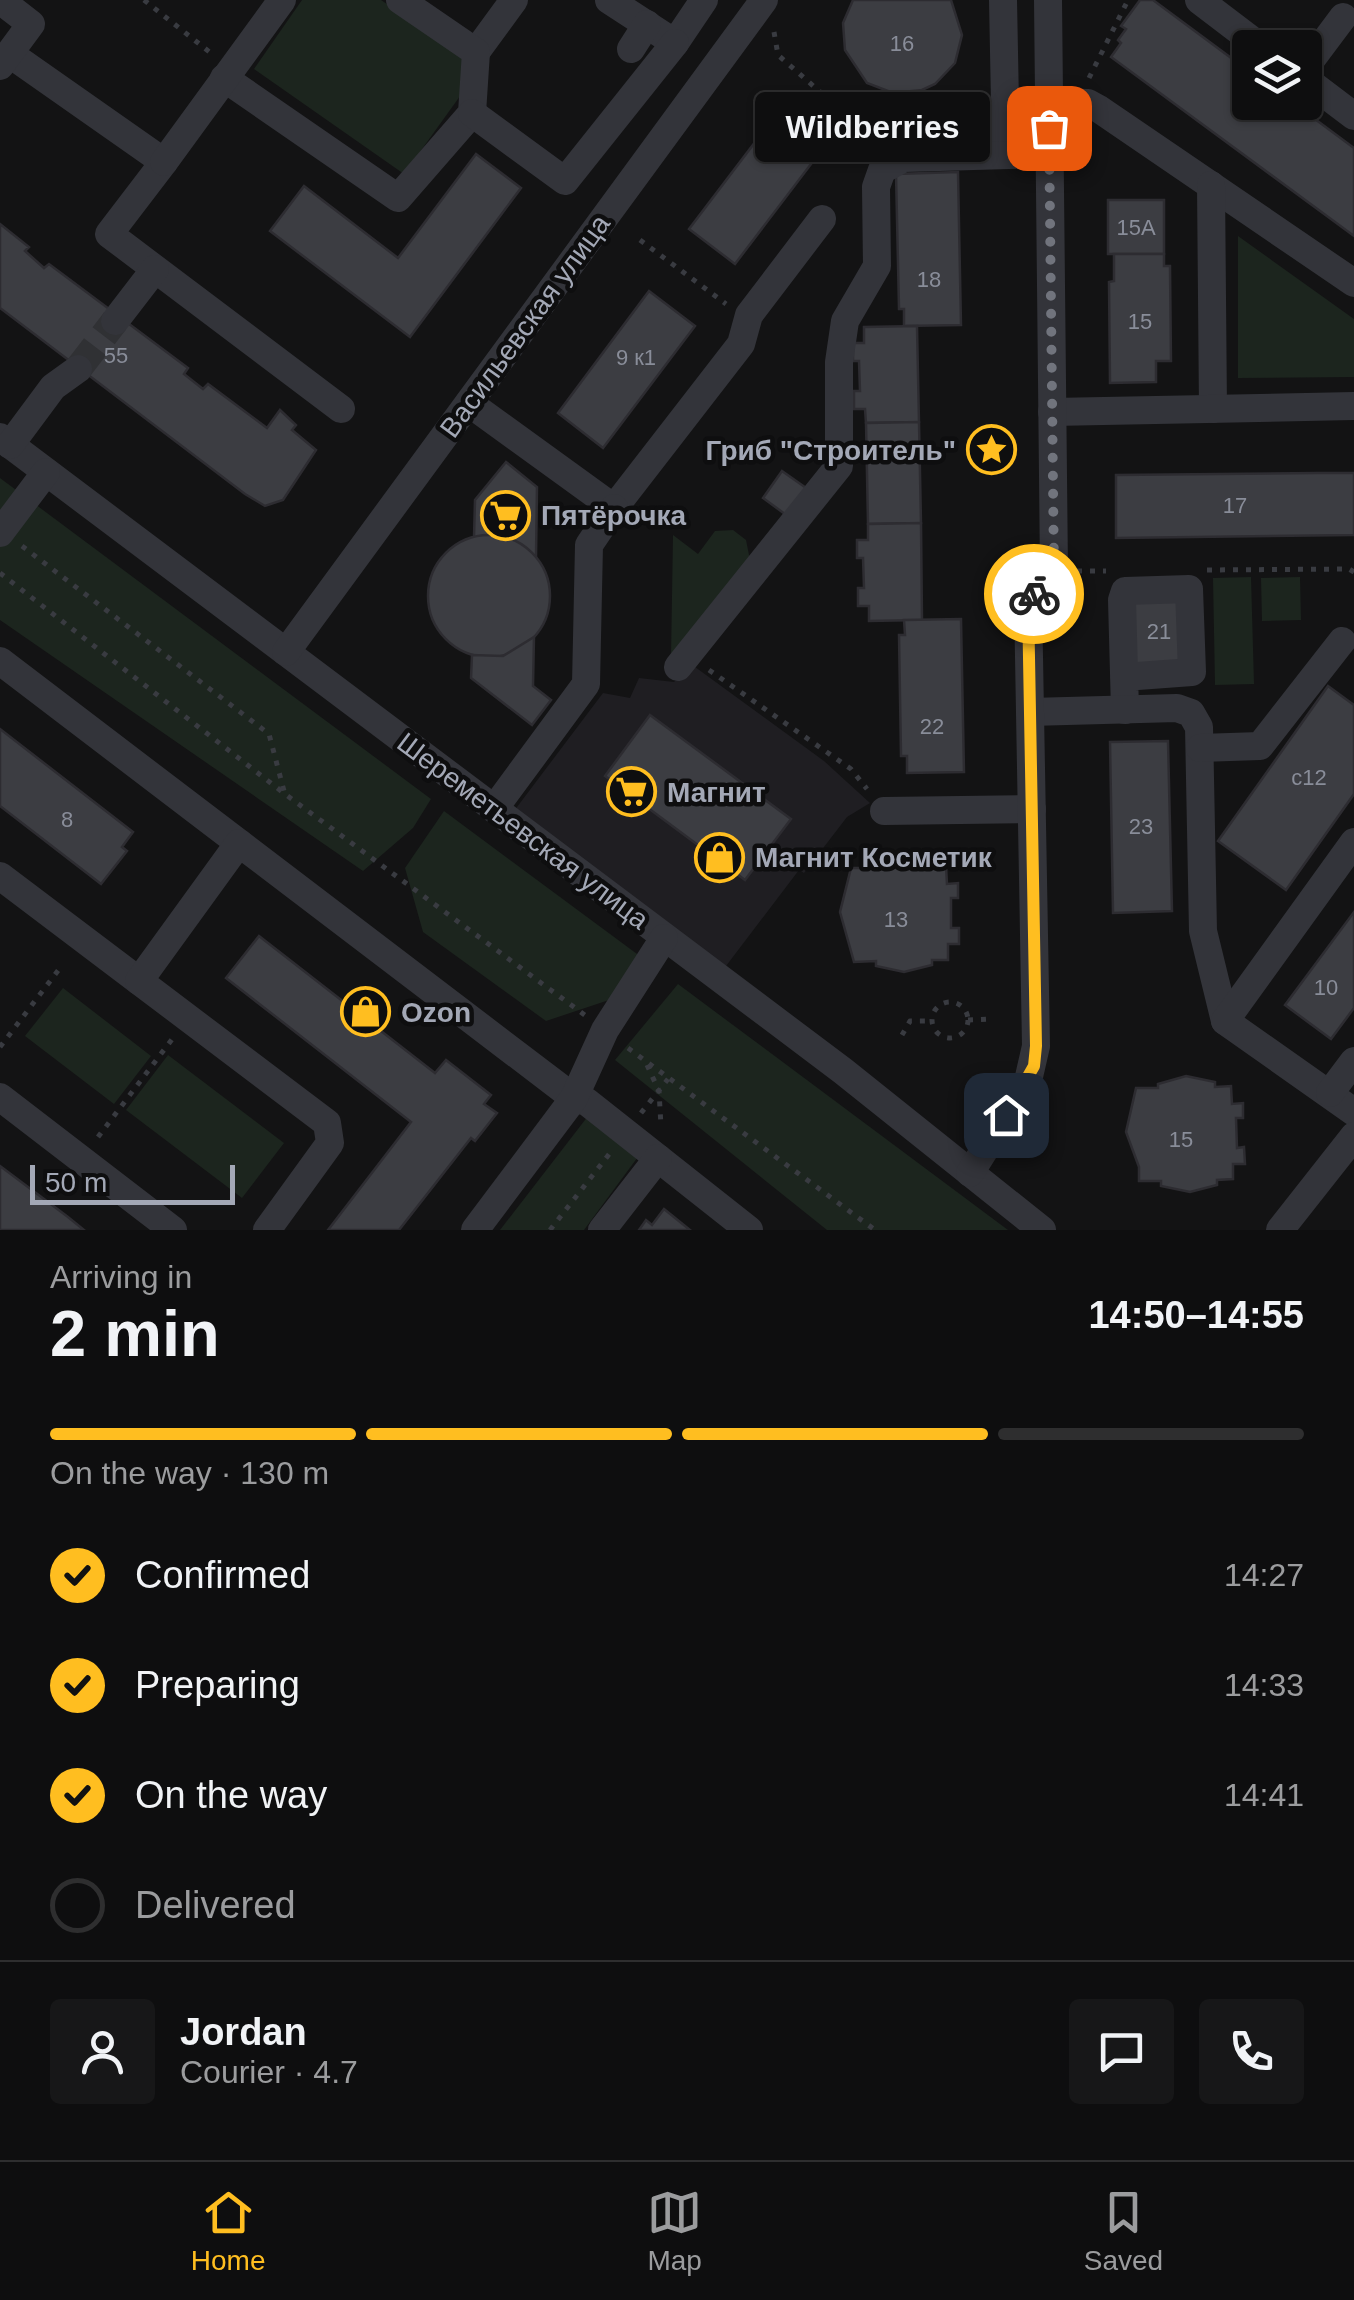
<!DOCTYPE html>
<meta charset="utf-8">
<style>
body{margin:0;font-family:Arial,sans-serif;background:#171718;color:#f1f3f6;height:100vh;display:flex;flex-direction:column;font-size:38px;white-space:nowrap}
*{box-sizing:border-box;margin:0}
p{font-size:32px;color:#9b9c9e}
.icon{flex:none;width:55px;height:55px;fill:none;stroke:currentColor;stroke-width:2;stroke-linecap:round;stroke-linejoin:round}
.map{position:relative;height:1230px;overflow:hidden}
.details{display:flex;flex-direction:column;background:#0e0e0f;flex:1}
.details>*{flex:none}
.tools{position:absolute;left:1232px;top:30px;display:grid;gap:20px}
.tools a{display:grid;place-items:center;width:90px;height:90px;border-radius:10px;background:#0e0e0f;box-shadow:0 2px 8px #0004,0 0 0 2px #2e2e2f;font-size:50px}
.scale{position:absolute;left:30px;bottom:25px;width:205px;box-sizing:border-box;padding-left:10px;border:5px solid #a3a8b6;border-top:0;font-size:28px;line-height:35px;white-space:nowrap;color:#a3a8b6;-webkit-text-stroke:8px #0e0e0f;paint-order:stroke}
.pin{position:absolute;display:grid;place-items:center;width:85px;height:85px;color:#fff;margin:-42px;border-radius:20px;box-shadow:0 5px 15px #0006}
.courier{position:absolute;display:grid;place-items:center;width:100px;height:100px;margin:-50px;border:8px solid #ffbe20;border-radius:50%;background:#fff;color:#222;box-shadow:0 2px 12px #0007}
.bubble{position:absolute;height:70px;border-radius:10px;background:#0e0e0f;box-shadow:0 2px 8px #0004,0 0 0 2px #2e2e2f;font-size:32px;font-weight:700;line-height:70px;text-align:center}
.head em{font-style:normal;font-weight:700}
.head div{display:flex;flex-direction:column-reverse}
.head{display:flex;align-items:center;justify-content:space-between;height:170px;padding:0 50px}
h1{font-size:65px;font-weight:700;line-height:75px}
.bar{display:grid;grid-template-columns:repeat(4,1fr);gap:15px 10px;align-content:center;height:120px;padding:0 50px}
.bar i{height:12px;border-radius:8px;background:#2e2e2f}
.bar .on{background:#ffbe20}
.bar p{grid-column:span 4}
.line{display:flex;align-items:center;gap:25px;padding:0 50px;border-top:2px solid #2e2e2f}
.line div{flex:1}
.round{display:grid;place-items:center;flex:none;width:105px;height:105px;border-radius:10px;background:#171718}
ol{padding:0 50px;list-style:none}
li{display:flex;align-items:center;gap:30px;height:110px}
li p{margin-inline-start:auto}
li .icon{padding:10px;border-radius:50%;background:#ffbe20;color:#111;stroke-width:4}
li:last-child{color:#9b9c9e}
li i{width:55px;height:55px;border:5px solid #2e2e2f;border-radius:50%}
.tabs{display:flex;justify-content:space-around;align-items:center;height:140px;border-top:2px solid #2e2e2f;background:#0e0e0f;font-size:28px;color:#9b9c9e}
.tabs a{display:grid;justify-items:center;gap:5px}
.tabs .on{color:#ffbe20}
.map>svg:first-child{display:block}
</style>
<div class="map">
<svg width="1354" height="1230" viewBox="0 0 1354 1230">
<rect width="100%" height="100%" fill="#131314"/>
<!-- built -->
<polygon fill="#1f1e22" points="691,664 824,761 870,803 847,817 804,873 799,870 723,970 514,811 603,693 630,698 639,678 674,682"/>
<!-- green -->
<g fill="#1c251e">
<polygon points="302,0 381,0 465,58 468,85 404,174 254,69"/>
<polygon points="1238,236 1354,319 1354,377 1238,378"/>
<polygon points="0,478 431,799 413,828 363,871 0,620"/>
<polygon points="733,530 746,540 750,560 671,656 673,535 698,554 715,531"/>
<polygon points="1251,577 1254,684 1215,685 1213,578"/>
<polygon points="1300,577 1301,620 1262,621 1261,578"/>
<polygon points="444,811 656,968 612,999 546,1021 423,932 405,868"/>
<polygon points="678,984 1008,1230 827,1230 615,1060"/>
<polygon points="63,988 151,1056 114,1104 25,1036"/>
<polygon points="168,1055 284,1143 242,1198 126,1110"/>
<polygon points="595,1107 646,1146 584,1230 500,1230"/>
</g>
<!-- building -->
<g fill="#3c3d42" stroke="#2d2c31" stroke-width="2.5">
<polygon points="853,0 951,0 962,35 955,63 935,84 922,90 893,93 867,83 845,50 843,23"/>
<polygon points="1140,0 1153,0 1250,72 1250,102 1292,102 1354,148 1354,236 1111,57 1121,43 1118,40 1126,29 1121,26"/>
<polygon points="781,108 827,143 735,264 689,229"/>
<polygon points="476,154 521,188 410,337 270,231 304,186 398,258"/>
<polygon points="958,172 961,325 904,326 904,309 899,309 896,174"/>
<rect x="1108" y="200" width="56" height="54"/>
<polygon points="0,224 29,247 25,251 44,268 49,264 188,368 184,374 203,389 208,384 267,428 280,410 296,425 292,430 316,450 283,500 265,506 245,494 0,308"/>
<polygon points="1114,254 1164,254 1164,266 1170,266 1171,361 1156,361 1156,382 1110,383 1109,282 1114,281"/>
<polygon points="649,291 695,326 603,448 558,413"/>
<polygon points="917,326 919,422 866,423 865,409 854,409 854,391 860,391 859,361 853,361 853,343 864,343 864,327"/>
<polygon points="919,422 921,523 868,524 866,423"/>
<polygon points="506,462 537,487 536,558 506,538 474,537 475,500"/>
<polygon points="782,471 809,490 789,517 763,498"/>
<polygon points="1317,473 1354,473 1354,535 1116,538 1116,475"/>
<polygon points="921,523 922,620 869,621 869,606 858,606 858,588 864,588 863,558 857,558 857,540 868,540 868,524"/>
<circle cx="489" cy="596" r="61"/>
<polygon points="1184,597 1184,664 1135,665 1134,598"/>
<polygon points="961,619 964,772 907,773 907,756 901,756 899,635 905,635 904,620"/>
<polygon points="534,637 533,686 551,700 532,725 471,678 472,655 503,656"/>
<polygon points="1328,686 1354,705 1354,794 1286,890 1218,841"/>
<polygon points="650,715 791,819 745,880 605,776"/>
<polygon points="0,729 133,832 122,847 127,851 101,884 0,806"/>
<polygon points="1168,741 1172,911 1113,913 1110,742"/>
<polygon points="901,856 929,862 930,867 946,866 947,884 958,883 958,898 951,898 951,928 959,928 959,944 948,944 948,960 932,960 932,965 904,972 876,966 876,961 854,962 840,912 851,868 873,868 873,864"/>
<polygon points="1354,912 1354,1008 1331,1039 1285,1005"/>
<polygon points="259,936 435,1073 446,1060 491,1095 484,1104 497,1113 475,1141 471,1138 399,1230 328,1230 411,1122 226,978"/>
<polygon points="1186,1076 1215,1082 1215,1087 1231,1086 1232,1104 1243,1103 1243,1118 1236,1118 1237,1148 1244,1147 1245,1164 1233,1164 1233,1179 1217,1180 1217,1185 1190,1192 1161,1186 1161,1181 1139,1181 1139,1167 1126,1132 1136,1088 1158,1088 1158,1084"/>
<polygon points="0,1166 68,1217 84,1230 0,1230"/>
<polygon points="664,1209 690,1230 639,1230 646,1220 652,1225"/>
</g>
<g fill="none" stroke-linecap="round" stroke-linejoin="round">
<!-- minor-tunnel -->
<polyline stroke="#303134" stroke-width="28" stroke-dasharray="28 14" stroke-linecap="butt" points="78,369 115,321"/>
<!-- path -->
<g stroke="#393b41" stroke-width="5" stroke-dasharray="5 8" stroke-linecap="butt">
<polyline points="144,0 212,54"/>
<polyline points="774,32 778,55 876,141"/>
<polyline points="1089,78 1128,0"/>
<polyline points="640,240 726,304"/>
<polyline points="22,546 269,734 284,791"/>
<polyline points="1207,570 1349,569 1354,572"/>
<polyline points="1077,571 1106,571"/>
<polyline points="0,573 285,794 586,1016"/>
<polyline points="709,670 851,769 867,789"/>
<circle cx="950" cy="1020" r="18"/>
<polyline points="968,1020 992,1019"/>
<polyline points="902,1035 910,1021 932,1021"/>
<polyline points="0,1047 60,968"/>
<polyline points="628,1048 875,1230"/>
<polyline points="647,1065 659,1091 661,1126"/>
<polyline points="641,1113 668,1079"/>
<polyline points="98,1137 173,1038"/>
<polyline points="550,1230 610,1153"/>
</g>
<!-- minor -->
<g stroke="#33343a" stroke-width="28">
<polyline points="609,0 675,43 704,0"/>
<polyline points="1003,0 1006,155"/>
<polyline points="1199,0 1262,48"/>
<polyline points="631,49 647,24"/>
<polyline points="476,52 514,0"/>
<polyline points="10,54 164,162 109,234 341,409"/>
<polyline points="0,66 31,24 0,0"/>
<polyline points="1305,68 1343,17"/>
<polyline points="224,78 398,198 472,113 476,52 400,0"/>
<polyline points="1305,79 1354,116"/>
<polyline points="1049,102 1088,103 1099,109 1354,283"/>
<polyline points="472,113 565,181 675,43"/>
<polyline points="164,162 282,0"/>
<polyline points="1211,185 1213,409"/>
<polyline points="115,321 155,269"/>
<polyline points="469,403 614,508 741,344 749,315 822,219"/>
<polyline points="1052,412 1354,406"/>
<polyline points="0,437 843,1071 1042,1230"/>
<polyline points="10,445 53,387 78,369"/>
<polyline points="0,533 46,472"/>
<polyline points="286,652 764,0"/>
<polyline points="0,661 239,843"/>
<polyline points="678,667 839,466 839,362 845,321 877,266 876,187 882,170 904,158 1049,154"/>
<polyline points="1124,677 1192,672 1189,589 1125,591 1122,600 1125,710"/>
<polyline points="1030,712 1177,708 1191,713 1199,727 1203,931 1225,1021"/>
<polyline points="1200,748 1260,746 1342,641"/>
<polyline points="494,809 586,684 589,545 614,508"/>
<polyline points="884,811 1032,809"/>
<polyline points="1354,842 1225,1021 1354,1112"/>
<polyline points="0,876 139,981"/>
<polyline points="1330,1093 1354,1061"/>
<polyline points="0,1097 173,1230"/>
<polyline points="970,1173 1028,1081 1036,1046 1028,601 1054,571 1048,0"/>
<polyline points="267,1230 330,1143 327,1123 139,981 239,843 574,1098 587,1102 749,1230"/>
<polyline points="475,1230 574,1098 605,1030 664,938"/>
<polyline points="602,1230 658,1158"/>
<polyline points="1280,1230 1354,1136"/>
</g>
</g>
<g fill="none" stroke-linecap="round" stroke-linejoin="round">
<!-- done -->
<polyline stroke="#71747d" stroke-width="10" stroke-dasharray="0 18" points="1034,594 1054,572 1049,128"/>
<!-- route -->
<polyline stroke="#ffbe20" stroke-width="12" points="1006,1115 1034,1066 1036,1046 1028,602 1034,594"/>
</g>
<!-- icons -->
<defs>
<symbol id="sight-ring" viewBox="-11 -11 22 22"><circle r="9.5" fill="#0e0e0f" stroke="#ffbe20" stroke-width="1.5"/><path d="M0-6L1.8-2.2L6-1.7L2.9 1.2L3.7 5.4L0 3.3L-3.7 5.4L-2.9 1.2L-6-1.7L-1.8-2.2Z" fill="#ffbe20"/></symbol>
<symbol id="supermarket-ring" viewBox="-11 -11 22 22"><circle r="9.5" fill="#0e0e0f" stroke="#ffbe20" stroke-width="1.5"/><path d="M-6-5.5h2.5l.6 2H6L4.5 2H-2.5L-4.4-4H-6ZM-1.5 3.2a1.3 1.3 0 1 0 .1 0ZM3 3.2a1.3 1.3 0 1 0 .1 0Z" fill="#ffbe20"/></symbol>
<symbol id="shop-ring" viewBox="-11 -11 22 22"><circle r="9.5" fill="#0e0e0f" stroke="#ffbe20" stroke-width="1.5"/><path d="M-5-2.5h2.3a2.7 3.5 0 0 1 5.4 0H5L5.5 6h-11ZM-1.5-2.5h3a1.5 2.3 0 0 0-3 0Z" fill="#ffbe20"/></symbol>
</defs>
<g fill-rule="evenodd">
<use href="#sight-ring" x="964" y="422" width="55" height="55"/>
<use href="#supermarket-ring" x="478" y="488" width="55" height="55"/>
<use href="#supermarket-ring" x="604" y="764" width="55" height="55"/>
<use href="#shop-ring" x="692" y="830" width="55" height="55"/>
<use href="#shop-ring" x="338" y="984" width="55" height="55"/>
</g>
<g text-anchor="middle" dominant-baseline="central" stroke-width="9" stroke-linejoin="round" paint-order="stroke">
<!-- number labels -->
<g font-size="22" fill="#898d99">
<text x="902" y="43">16</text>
<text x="1136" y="227">15А</text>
<text x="929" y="279">18</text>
<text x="1140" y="321">15</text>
<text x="116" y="355">55</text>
<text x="636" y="357">9 к1</text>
<text x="1235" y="505">17</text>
<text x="1159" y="631">21</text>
<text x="932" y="726">22</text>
<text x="1309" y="777">с12</text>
<text x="67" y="819">8</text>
<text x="1141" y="826">23</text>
<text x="896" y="919">13</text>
<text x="1326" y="987">10</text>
<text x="1181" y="1139">15</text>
</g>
<!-- street labels -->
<g font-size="28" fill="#a3a8b6" stroke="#0e0e0f">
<text transform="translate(525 326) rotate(-54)">Васильевская улица</text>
<text transform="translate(523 831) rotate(37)">Шереметьевская улица</text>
</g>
<!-- poi labels -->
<g font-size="28" font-weight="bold" fill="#a3a8b6" stroke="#0e0e0f" text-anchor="start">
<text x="956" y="450" text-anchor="end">Гриб "Строитель"</text>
<text x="541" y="515">Пятёрочка</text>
<text x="667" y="792">Магнит</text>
<text x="755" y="857">Магнит Косметик</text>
<text x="401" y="1012">Ozon</text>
</g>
</g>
</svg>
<div class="tools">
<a><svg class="icon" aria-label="layers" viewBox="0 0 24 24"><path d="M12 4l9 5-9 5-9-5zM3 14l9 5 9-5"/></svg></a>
</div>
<div class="scale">50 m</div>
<div class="pin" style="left:1049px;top:128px;background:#ea580c"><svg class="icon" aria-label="bag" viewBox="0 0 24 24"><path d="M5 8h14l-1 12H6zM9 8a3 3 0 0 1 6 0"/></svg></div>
<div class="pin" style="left:1006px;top:1115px;background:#1f2937"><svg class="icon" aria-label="home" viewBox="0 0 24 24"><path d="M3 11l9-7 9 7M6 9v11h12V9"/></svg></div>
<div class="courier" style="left:1034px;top:594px"><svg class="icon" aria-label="bike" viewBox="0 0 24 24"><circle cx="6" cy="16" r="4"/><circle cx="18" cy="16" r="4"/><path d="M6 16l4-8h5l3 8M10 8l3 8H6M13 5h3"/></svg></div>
<div class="bubble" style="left:755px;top:92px;width:235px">Wildberries</div>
</div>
<section class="details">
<div class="head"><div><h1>2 min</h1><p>Arriving in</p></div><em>14:50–14:55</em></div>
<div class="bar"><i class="on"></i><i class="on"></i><i class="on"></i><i></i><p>On the way · 130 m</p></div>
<ol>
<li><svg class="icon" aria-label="check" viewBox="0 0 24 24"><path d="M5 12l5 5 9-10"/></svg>Confirmed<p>14:27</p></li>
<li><svg class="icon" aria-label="check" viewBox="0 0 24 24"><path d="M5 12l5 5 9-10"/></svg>Preparing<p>14:33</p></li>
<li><svg class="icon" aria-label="check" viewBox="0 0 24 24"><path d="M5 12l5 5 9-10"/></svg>On the way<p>14:41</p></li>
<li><i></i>Delivered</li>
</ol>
<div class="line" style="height:180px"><a class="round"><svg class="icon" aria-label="person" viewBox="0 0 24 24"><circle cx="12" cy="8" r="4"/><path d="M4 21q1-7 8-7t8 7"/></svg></a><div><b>Jordan</b><p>Courier · 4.7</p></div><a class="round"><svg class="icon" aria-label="chat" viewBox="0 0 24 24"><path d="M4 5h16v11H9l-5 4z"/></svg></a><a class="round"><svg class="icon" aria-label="phone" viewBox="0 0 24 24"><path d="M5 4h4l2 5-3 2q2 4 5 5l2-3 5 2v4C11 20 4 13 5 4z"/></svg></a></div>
</section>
<nav class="tabs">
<a class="on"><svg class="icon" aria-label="home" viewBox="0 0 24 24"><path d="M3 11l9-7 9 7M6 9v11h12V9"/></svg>Home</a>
<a><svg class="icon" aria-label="map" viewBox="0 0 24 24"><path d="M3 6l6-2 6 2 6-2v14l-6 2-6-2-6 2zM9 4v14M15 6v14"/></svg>Map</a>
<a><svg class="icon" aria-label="saved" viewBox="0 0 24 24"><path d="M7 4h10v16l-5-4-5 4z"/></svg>Saved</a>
</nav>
